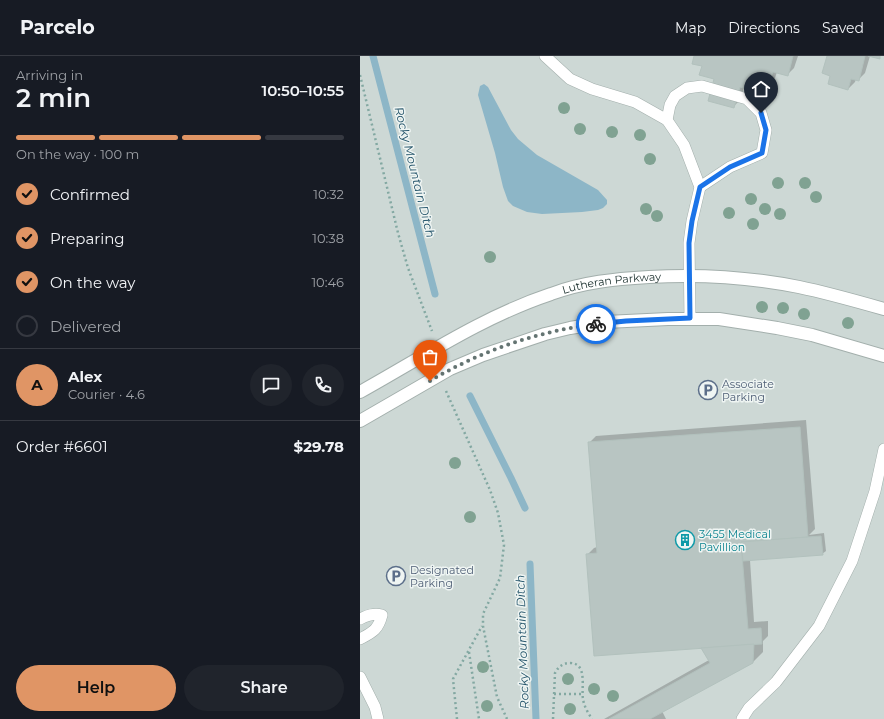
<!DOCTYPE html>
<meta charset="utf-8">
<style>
body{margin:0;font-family:Montserrat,sans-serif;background:#20242c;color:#f1f3f6;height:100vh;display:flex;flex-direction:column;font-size:15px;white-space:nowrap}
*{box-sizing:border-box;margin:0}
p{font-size:13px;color:#9ea1a6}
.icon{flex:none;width:22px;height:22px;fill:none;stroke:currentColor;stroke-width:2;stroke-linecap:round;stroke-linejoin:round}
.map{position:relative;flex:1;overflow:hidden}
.drawer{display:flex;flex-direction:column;background:#171b24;width:360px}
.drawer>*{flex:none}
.pin{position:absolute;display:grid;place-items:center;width:34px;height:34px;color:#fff;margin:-41px -17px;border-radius:50% 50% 50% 0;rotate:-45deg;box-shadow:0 0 4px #0007}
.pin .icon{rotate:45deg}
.courier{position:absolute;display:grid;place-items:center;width:40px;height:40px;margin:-20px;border:3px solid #1a73e8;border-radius:50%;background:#fff;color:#222;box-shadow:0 1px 5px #0007}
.overview em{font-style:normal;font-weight:600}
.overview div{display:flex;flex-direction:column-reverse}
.overview{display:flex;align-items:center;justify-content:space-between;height:68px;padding:0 16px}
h1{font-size:26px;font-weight:600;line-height:30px}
.bar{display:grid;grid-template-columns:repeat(4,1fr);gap:6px 4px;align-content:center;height:48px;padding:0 16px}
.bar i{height:5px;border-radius:3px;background:#363941}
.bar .on{background:#e09565}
.bar p{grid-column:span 4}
.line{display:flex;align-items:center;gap:10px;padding:0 16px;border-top:1px solid #363941}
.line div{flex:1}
.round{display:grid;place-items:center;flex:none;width:42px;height:42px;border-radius:21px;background:#20242c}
ol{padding:0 16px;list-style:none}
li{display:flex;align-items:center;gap:12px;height:44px}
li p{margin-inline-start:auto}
li .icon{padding:4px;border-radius:50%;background:#e09565;color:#111;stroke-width:4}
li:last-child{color:#9ea1a6}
li i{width:22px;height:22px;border:2px solid #363941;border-radius:50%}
.cta{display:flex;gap:8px;margin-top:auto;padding:8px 16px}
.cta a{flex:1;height:46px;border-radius:24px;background:#e09565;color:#111;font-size:16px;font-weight:600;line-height:46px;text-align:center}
.cta a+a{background:#20242c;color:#f1f3f6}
header{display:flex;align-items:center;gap:24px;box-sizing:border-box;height:56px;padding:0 20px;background:#171b24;border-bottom:1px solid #363941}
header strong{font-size:19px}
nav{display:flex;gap:22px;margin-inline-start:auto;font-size:14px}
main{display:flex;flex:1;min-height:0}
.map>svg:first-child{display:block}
</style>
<header>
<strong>Parcelo</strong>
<nav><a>Map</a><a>Directions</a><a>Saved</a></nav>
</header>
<main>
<section class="drawer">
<div class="overview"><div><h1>2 min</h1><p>Arriving in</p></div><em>10:50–10:55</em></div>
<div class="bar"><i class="on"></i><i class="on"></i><i class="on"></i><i></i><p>On the way · 100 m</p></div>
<ol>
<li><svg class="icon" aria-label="check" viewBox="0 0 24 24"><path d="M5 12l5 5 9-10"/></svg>Confirmed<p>10:32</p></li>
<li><svg class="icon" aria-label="check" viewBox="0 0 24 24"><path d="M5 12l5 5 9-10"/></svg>Preparing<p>10:38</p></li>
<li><svg class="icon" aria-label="check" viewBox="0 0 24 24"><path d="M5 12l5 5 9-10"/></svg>On the way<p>10:46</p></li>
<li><i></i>Delivered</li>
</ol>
<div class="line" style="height:72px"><b class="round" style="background:#e09565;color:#111">A</b><div><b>Alex</b><p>Courier · 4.6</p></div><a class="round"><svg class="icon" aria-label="chat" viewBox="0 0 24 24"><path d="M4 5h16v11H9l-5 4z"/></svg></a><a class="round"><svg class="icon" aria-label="phone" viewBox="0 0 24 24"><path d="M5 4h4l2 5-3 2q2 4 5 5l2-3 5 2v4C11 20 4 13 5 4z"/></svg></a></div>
<div class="line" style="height:52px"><div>Order #6601</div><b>$29.78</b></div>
<div class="cta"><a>Help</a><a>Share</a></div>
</section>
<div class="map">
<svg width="524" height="663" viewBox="0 0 524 663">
<rect width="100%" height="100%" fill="#dfe8e5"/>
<!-- built -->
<rect fill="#cdd8d5" x="0" y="0" width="524" height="663"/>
<!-- water -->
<polygon fill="#8db6c7" points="124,28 128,31 151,74 158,83 177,99 238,134 247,144 247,148 243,152 238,154 222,156 182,158 167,156 153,150 148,145 143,131 135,97 118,39 120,30"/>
<!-- shadow -->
<g fill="#0003">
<polygon points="335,0 438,0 434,12 427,19 417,16 415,22 408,29 403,28 396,35 384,31 380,44 373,51 355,23"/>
<polygon points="468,0 510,0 505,17 498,24 496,23 495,26 488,33 471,19"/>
<polygon points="446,364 455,473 449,479 464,477 466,495 462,498 390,504 394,566 408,565 408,580 403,585 403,596 392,607 302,655 306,663 244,663 349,604 341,591 227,499 234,492 237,491 229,387 236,380"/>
</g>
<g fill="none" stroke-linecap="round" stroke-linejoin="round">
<!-- stream -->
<g stroke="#8db6c7" stroke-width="7">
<polyline points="13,0 75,238"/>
<polyline points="110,340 151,422 165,452"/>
<polyline points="170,508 176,663"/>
</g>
</g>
<!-- building -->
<g fill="#b8c5c2" stroke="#b2c1bd">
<polygon points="334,0 433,0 428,20 413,16 408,30 399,28 397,36 380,31 374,52 348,45 354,23 339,19 342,10 332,8"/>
<polygon points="467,0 505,0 499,25 491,23 488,34 468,28 470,20 462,17"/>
<polygon points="508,0 520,0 520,3"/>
<polygon points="440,371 448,481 381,486 388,573 401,572 402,588 234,600 226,498 237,497 228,386"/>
<polygon points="461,480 463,499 383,505 381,486"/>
<polygon points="394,588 393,607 290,663 249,663 350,607 341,592"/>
</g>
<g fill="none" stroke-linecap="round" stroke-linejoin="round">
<defs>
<g id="service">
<polyline points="185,0 210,23 232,33 275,46 307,64 324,89 340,131 332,165 329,187 330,262"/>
<polyline points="307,64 310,49 315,40 327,32 342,30 387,43 401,57 406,74 402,97 370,111 340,131"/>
<path d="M0,563C8,559 14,557 22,559C18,574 13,576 0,583"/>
<polyline points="0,621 15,651 18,663"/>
<polyline points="382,663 389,652 416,626 459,570 492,505 515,435 524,393"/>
</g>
<g id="minor">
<path id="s1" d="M0,336C63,301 122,261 191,238C223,226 255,223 289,221C339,218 389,221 439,231C468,237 496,245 524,253"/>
<polyline points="0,365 90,313 123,299 185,278 210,272 246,266 308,263 359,263 417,272 452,279 524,300"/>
</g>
</defs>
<!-- service casing -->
<use href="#service" stroke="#a3afac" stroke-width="12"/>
<!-- minor casing -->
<use href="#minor" stroke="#a3afac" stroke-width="14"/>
<!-- path -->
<g stroke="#83a8a2" stroke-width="2.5" stroke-dasharray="2 3" stroke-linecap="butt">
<polyline points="0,19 38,177 48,212 72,275"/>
<polyline points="86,335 130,434 138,457 144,489 140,522 123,558 123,570 137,641 147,663"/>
<polyline points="109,596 119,663"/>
<polyline points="194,638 222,638"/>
<polyline points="97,663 93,623 122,570"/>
<path d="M193,663L195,617C198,611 203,607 210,607C228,607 221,632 223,643C224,650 228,657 232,663"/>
</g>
<!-- service -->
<use href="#service" stroke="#fff" stroke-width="11"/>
<!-- minor -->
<use href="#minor" stroke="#fff" stroke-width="12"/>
</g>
<!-- trees -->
<g fill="#80a292">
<circle cx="204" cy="52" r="6"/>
<circle cx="220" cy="73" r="6"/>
<circle cx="252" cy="76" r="6"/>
<circle cx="280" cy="79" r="6"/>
<circle cx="290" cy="103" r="6"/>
<circle cx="418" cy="127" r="6"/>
<circle cx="445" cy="127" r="6"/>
<circle cx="456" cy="141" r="6"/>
<circle cx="391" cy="143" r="6"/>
<circle cx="286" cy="153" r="6"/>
<circle cx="405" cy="153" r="6"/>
<circle cx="369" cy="157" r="6"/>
<circle cx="420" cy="158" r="6"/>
<circle cx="297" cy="160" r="6"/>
<circle cx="393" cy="168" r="6"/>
<circle cx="130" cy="201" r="6"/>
<circle cx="402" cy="251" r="6"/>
<circle cx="423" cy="252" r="6"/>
<circle cx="444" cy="258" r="6"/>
<circle cx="488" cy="267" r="6"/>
<circle cx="95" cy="407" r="6"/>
<circle cx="110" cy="461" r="6"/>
<circle cx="123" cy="611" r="6"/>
<circle cx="208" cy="623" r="6"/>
<circle cx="234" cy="633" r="6"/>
<circle cx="253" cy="640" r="6"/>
<circle cx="127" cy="650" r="6"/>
<circle cx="210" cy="653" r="6"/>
</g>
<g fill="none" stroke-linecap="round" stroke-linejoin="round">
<!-- done -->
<path stroke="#647472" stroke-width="4" stroke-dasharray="0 7.2" d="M70,325C120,295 179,275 236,268"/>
<!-- route -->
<polyline stroke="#1a73e8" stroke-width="5" points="236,268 266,265 330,262 329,187 332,165 340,131 370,111 402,97 406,74 401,57"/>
</g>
<!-- icons -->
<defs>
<symbol id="parking-ring" viewBox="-11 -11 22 22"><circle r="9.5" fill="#eff5f3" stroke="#5c6f8a" stroke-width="1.5"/><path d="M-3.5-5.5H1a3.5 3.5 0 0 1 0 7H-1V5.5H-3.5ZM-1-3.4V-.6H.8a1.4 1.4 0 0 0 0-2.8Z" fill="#5c6f8a"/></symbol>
<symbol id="building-ring" viewBox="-11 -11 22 22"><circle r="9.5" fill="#eff5f3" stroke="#0f9aa8" stroke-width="1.5"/><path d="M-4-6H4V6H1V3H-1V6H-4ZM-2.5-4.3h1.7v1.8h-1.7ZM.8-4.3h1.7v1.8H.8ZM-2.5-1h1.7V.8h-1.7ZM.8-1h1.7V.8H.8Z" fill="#0f9aa8"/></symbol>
</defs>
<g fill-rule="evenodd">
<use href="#parking-ring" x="337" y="323" width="22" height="22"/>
<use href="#building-ring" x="314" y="473" width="22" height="22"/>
<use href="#parking-ring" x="25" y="509" width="22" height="22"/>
</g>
<g text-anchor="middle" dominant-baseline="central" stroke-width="3" stroke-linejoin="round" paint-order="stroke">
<!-- street labels -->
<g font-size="11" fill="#223634" stroke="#eff5f3">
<text stroke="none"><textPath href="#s1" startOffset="277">Lutheran Parkway</textPath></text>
</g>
<!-- service labels -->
<g font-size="11" fill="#4e5e75" stroke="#eff5f3" text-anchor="start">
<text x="362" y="328">Associate<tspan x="362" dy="13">Parking</tspan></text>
<text x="50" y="514">Designated<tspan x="50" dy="13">Parking</tspan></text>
</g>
<!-- culture labels -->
<g font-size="11" fill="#0d838f" stroke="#eff5f3" text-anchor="start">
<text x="339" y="478">3455 Medical<tspan x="339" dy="13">Pavillion</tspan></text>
</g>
<!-- water labels -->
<g font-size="12" font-style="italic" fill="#24546a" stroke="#eff5f3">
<text transform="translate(55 116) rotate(76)">Rocky Mountain Ditch</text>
<text transform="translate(162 586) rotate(-92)">Rocky Mountain Ditch</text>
</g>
</g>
</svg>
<div class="pin" style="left:70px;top:325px;background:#ea580c"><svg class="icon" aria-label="bag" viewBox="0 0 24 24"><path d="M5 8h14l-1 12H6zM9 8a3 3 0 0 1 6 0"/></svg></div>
<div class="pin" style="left:401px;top:57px;background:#1f2937"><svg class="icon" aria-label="home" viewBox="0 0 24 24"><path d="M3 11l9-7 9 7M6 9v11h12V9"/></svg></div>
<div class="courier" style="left:236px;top:268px"><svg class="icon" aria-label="bike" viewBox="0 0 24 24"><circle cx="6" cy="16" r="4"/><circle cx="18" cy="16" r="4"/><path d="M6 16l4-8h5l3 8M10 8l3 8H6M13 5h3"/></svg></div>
</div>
</main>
